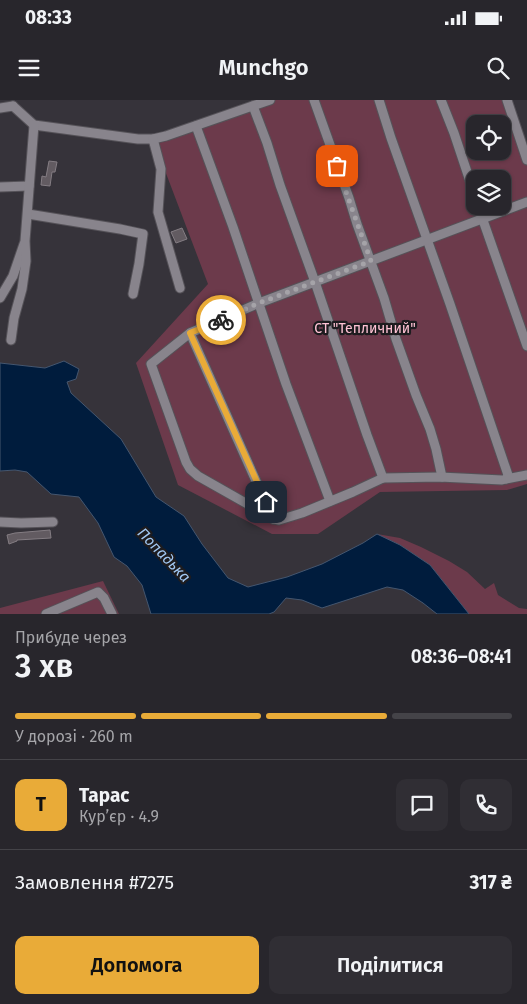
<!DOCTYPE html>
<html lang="uk">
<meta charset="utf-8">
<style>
body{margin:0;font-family:"Fira Sans",sans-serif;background:#302e34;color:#f1f3f6;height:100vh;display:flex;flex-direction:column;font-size:19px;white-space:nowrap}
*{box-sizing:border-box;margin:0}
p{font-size:16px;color:#a5a5a9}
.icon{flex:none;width:28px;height:28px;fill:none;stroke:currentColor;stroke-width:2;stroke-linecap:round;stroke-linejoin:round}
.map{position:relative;height:514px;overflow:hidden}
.panel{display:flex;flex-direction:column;background:#28262c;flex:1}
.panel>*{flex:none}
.buttons{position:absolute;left:466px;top:15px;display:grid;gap:10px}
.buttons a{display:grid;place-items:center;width:45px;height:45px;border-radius:10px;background:#28262c;box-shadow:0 1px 4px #0004,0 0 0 1px #444348;font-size:25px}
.pin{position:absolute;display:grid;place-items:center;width:42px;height:42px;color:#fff;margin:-21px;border-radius:10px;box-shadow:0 2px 8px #0006}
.courier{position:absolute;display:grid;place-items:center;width:50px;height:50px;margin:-25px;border:4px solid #e9ab38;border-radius:50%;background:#fff;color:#222;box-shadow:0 1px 6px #0007}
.headline em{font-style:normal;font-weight:600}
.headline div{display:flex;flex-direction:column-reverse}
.headline{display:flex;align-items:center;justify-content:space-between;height:85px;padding:0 15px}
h1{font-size:32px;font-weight:600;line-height:38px}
.bar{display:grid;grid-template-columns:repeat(4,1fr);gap:8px 5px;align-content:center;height:60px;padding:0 15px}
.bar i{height:6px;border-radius:4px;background:#444348}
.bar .active{background:#e9ab38}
.bar p{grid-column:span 4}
.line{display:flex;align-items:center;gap:12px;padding:0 15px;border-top:1px solid #444348}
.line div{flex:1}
.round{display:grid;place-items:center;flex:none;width:52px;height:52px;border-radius:10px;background:#302e34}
.cta{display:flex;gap:10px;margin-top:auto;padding:10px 15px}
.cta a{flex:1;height:58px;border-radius:10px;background:#e9ab38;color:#111;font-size:20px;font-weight:600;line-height:58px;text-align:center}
.cta a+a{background:#302e34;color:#f1f3f6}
.status{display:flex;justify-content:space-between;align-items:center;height:35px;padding:0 25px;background:#28262c;direction:ltr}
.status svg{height:14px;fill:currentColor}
header{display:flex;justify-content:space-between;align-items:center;height:65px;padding:0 15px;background:#28262c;font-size:22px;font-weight:600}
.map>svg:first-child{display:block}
</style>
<div class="status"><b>08:33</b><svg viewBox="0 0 49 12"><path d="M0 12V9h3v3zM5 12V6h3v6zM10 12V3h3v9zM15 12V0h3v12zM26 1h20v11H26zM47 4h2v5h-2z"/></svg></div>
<header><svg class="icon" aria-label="menu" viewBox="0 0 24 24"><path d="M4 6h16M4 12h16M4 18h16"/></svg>Munchgo<svg class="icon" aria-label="search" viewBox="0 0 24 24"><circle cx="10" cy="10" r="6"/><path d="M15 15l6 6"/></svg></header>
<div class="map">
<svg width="527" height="514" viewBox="0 0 527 514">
<rect width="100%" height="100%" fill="#36333a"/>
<!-- green -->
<g fill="#6c3a4b" fill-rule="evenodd">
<path d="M267,0H512L527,46V384L507,390L380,392L318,434H272L178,385L136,263L208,184L153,39ZM475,24H502V51H475ZM475,79H502V106H475Z"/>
<polygon points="377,434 400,438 421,447 449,461 467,472 485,489 494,483 498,495 519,508 527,509 527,514 469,514 430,465 400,445"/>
<polygon points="103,481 119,514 0,514 0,508"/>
</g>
<!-- water -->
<polygon fill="#001c3d" stroke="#44566f" points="64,261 79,269 76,279 67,282 71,293 121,339 156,397 184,416 202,444 228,478 248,487 287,477 322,464 363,443 377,434 400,445 430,465 469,514 437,514 423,503 403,490 387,487 322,508 302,500 286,498 274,512 269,514 151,514 142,485 127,466 114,457 98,423 79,397 51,394 27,372 15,370 0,371 0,263 45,268"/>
<!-- building -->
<g fill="#625b61" stroke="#847d83">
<polygon points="49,61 57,62 55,72 52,72 50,86 41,85 42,76 46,77"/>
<polygon points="182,128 187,139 176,143 171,132"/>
<polygon points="50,430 51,438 17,440 17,441 9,444 7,435 15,433"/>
</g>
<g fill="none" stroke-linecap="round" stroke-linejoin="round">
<defs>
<g id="minor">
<polyline points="314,0 349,98 357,124 384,198 396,239 416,295 430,329 436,349 442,377"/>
<polyline points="441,0 454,33 475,96"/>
<polyline points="507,0 527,60"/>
<polyline points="13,6 34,25 138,39 153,39 166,36 270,0"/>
<polyline points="253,6 267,43 280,85 315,182 367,335 383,378 440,377 502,380 506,379 508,375 450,204 391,38 379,0"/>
<polyline points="0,8 13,6"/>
<polyline points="196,26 233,127 286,284 330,401"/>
<polyline points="153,39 161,69 158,112 180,188"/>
<polyline points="0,87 29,86"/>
<polyline points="478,106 527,246"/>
<polyline points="28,114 120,129 143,134 139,164 133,194"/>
<polyline points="0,198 13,176 24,144"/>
<polyline points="190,233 273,419"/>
<polyline points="11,240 14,218 22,189 26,161 25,141 34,25"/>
<polyline points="383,378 353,392 302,413 279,420 274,419 198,376 190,369 186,362 151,264 190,233 259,203 527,102"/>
<polyline points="506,379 527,375"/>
<polyline points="0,422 21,423 53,422"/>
<polyline points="46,514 98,492 104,498 112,514"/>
</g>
</defs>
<!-- minor casing -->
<use href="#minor" stroke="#555258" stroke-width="11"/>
<!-- minor -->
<use href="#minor" stroke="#88848c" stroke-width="9"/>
</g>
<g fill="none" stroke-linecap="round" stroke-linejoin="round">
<!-- done -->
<path stroke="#a5a3a8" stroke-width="5" stroke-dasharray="0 9" d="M221,220L259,203L371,161C359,129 348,97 337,66"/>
<!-- route -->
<polyline stroke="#e9ab38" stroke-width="6" points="221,220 190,233 266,402"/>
</g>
<g text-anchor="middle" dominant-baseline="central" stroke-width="4.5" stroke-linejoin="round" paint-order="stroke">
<!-- park labels -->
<g font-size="14" fill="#ffc2d4" stroke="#1d1c1f">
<text x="365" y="228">СТ "Тепличний"</text>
</g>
<!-- water labels -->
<g font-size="15" font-style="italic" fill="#a2c8f3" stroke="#1d1c1f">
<text transform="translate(164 455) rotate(46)">Попадька</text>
</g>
</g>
</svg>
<div class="buttons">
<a><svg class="icon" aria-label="locate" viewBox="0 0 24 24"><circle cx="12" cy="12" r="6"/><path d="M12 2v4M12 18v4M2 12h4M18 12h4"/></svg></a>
<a><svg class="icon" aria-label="layers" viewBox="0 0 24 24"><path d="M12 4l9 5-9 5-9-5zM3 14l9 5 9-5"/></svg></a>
</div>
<div class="pin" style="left:337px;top:66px;background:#ea580c"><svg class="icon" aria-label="bag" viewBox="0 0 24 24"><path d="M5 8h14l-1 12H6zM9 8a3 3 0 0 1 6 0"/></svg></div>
<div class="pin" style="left:266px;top:402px;background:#1f2937"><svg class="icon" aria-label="home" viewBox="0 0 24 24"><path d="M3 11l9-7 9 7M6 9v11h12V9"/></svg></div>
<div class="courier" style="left:221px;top:220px"><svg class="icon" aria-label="bike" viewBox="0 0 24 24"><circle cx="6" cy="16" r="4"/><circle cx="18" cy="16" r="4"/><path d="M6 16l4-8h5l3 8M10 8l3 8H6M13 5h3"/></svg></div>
</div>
<section class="panel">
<div class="headline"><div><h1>3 хв</h1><p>Прибуде через</p></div><em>08:36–08:41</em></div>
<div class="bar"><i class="active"></i><i class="active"></i><i class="active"></i><i></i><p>У дорозі · 260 m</p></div>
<div class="line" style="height:90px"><b class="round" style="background:#e9ab38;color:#111">Т</b><div><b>Тарас</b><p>Кур’єр · 4.9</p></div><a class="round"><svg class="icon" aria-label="chat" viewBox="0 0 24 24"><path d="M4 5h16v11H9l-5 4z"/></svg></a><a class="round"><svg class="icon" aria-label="phone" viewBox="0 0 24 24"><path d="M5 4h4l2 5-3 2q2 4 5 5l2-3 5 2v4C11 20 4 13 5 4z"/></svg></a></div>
<div class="line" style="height:65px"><div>Замовлення #7275</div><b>317 ₴</b></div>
<div class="cta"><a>Допомога</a><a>Поділитися</a></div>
</section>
